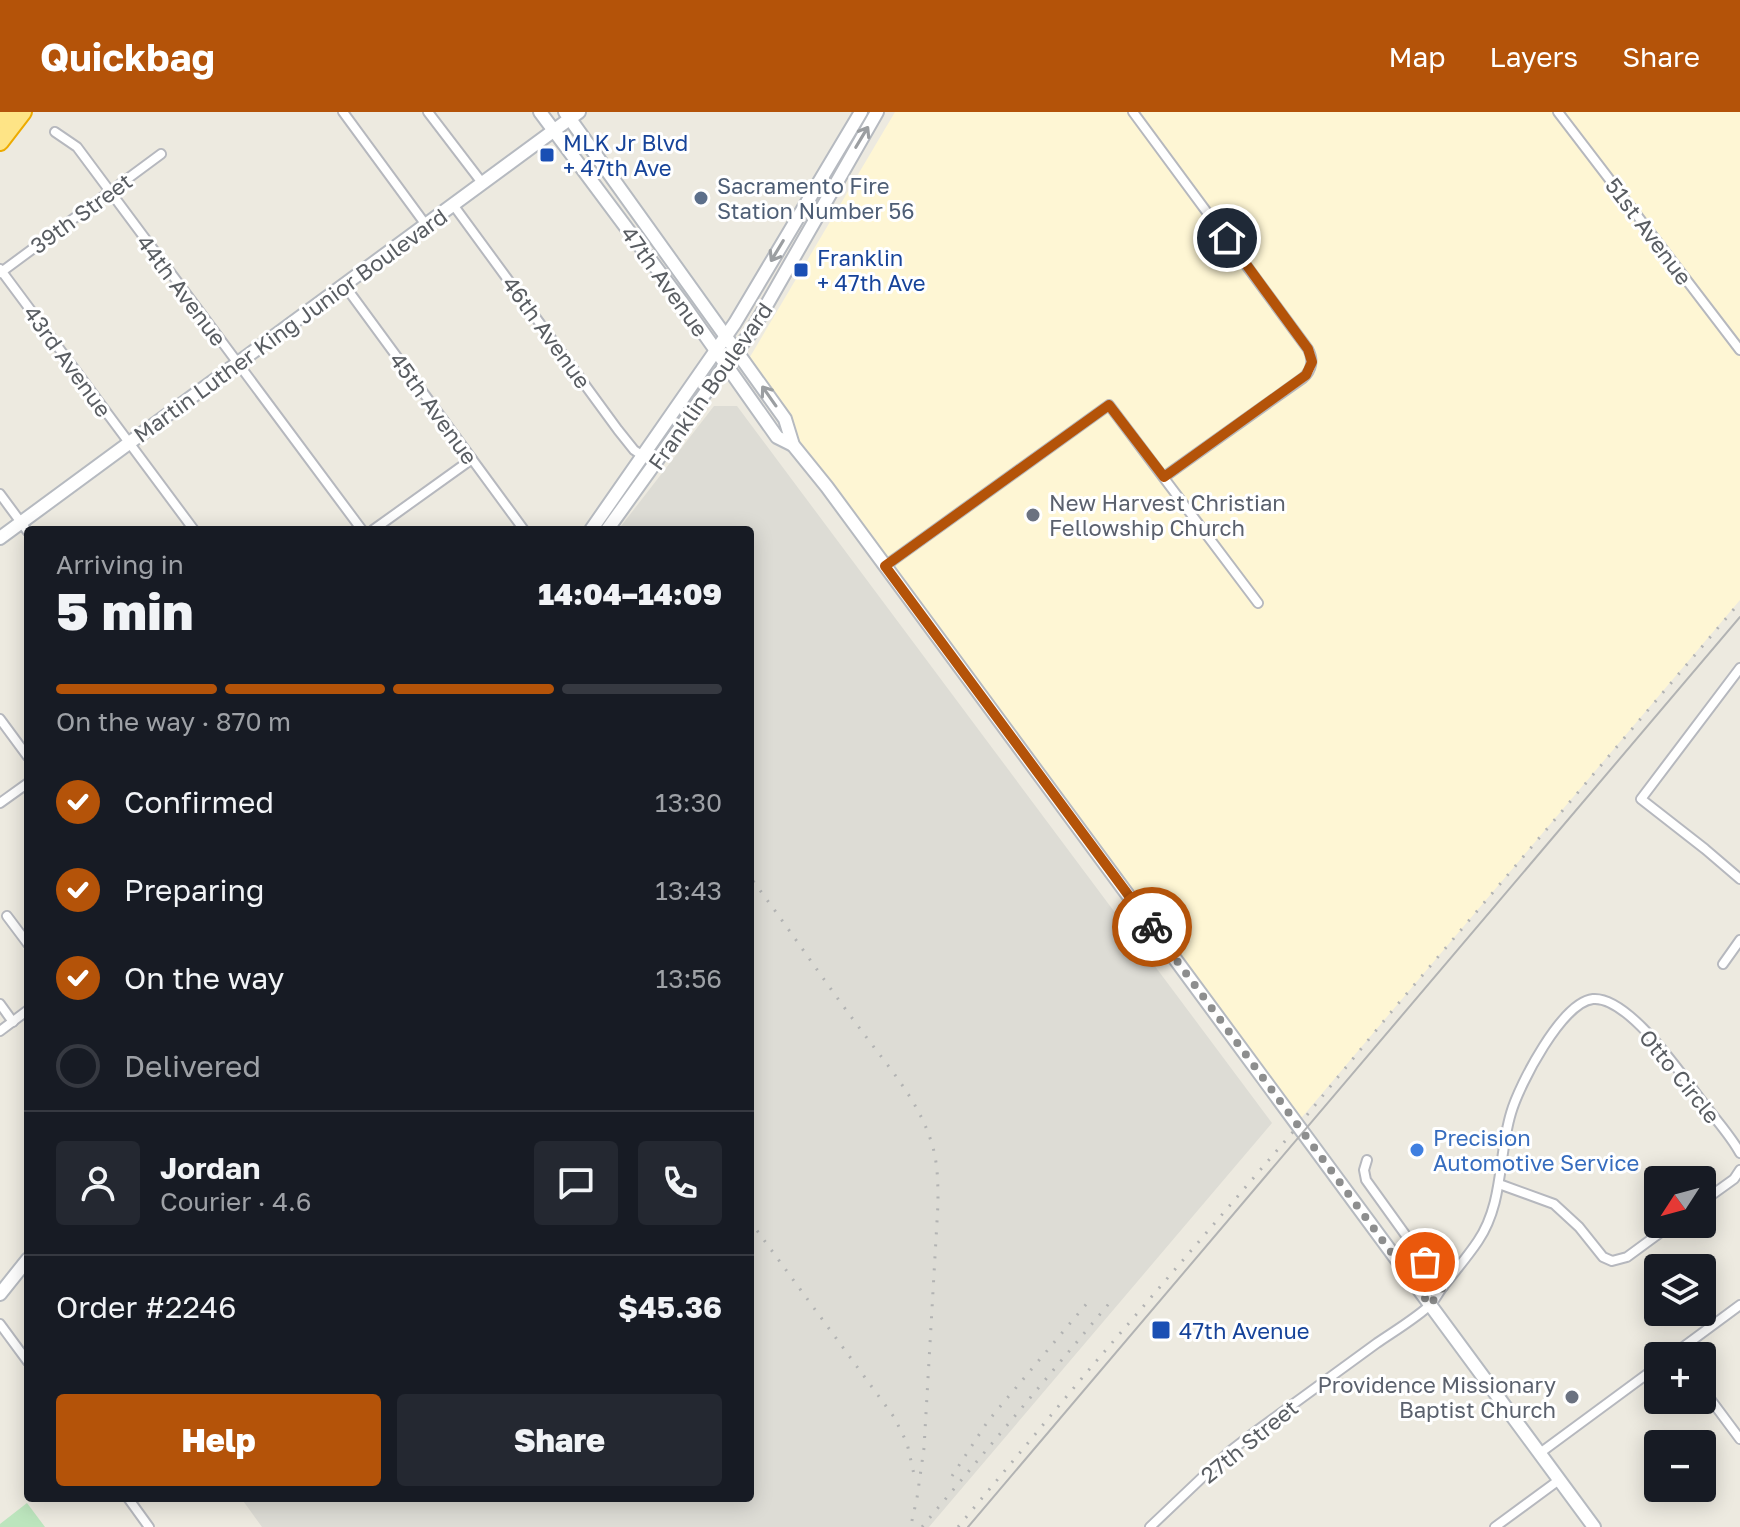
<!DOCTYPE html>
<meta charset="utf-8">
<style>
body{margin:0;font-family:"Golos Text",sans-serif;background:#242831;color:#f1f3f6;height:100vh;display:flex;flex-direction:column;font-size:30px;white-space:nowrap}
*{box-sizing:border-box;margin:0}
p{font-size:26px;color:#9ea1a6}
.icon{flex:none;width:44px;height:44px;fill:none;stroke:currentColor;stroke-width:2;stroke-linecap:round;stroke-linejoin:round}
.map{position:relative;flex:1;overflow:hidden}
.details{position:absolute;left:24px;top:414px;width:730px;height:976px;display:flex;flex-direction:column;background:#171b24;border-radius:8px;box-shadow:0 4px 20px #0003}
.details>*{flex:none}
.needle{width:52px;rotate:234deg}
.controls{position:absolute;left:1644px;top:1054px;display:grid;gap:16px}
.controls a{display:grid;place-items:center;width:72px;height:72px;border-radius:8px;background:#171b24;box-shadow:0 4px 20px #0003;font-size:40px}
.pin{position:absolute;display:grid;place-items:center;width:68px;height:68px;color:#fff;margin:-34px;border:4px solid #fff;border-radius:50%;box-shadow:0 2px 8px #0007}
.courier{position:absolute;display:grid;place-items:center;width:80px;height:80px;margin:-40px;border:6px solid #b45309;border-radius:50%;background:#fff;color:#222;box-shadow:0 2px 10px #0007}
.headline em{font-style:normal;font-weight:800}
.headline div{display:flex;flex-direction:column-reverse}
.headline{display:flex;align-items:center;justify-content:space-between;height:136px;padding:0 32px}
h1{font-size:52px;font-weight:800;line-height:60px}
.bar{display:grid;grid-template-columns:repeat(4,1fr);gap:12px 8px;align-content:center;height:96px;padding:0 32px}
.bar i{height:10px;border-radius:6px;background:#363941}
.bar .on{background:#b45309}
.bar p{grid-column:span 4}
.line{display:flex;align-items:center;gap:20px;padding:0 32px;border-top:2px solid #363941}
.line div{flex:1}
.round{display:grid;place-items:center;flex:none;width:84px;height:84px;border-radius:8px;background:#242831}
ol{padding:0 32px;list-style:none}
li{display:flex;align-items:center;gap:24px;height:88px}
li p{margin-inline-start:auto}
li .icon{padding:8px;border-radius:50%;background:#b45309;color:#fff;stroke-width:4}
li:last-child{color:#9ea1a6}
li i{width:44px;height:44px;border:4px solid #363941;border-radius:50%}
.primary-button{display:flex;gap:16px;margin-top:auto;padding:16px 32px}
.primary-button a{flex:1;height:92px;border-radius:8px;background:#b45309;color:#fff;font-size:32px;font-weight:800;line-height:92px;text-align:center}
.primary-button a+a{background:#242831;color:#f1f3f6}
header{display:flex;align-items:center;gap:48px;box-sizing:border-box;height:112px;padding:0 40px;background:#b45309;color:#fff}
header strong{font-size:38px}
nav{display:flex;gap:44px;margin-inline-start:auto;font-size:28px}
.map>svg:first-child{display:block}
</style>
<header>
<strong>Quickbag</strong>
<nav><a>Map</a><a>Layers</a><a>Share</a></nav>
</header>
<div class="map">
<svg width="1740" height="1415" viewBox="0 0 1740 1415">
<rect width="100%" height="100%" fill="#edeae0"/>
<!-- commercial -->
<polygon fill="#fef6d4" points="895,0 1740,0 1740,488 1297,1011 744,255"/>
<!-- industrial -->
<polygon fill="#dddcd5" points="714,294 737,294 1272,1011 929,1415 262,1415 241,1386 750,1386 750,418 618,418"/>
<!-- green -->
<polygon fill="#bce5bd" points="27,1391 45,1415 0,1415 0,1412"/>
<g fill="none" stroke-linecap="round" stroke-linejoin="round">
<defs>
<g id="street">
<polyline points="343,0 426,113"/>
<polyline points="428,0 483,72"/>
<path d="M1133,0L1308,237C1314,248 1312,258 1303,266L1164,365"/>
<polyline points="1558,0 1740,238"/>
<polyline points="55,20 77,35 362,418"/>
<polyline points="454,94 618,318 634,338 643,344"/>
<polyline points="0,157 194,418"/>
<polyline points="0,161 161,42"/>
<polyline points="345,174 524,418"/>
<polyline points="0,382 28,420"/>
<polyline points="373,418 472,347"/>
<polyline points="885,454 1109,293 1258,491"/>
<polyline points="1740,556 1641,687 1705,737 1740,767"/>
<polyline points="0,607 28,645"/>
<polyline points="0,691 28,671"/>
<polyline points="7,804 28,832"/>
<polyline points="1723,852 1740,828"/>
<polyline points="0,892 13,910"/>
<polyline points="0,919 28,898"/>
<polyline points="1367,1048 1364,1058 1366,1068 1443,1175"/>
<polyline points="1499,1072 1554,1092 1579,1115 1603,1145 1612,1149 1627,1145 1672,1112"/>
<polyline points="1702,1090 1734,1067 1740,1058"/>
<polyline points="0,1212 28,1250"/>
<polyline points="1671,1244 1740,1193"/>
<polyline points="1702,1276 1740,1327"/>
<polyline points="1540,1341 1658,1254"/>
<polyline points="128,1386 149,1415"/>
<path d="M1150,1415L1229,1340L1255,1320C1296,1290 1336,1261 1377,1231C1393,1220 1418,1205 1431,1192C1436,1186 1440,1178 1445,1172C1456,1158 1468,1144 1478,1129C1504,1090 1498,1044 1511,1001C1519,973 1562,890 1593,887C1629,884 1684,966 1704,992C1716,1008 1731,1024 1740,1041"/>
<polyline points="1495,1415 1559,1368"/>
</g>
<g id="secondary">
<polyline points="540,0 681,189 777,325 793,333"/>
<polyline points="565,0 785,307 793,333 827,375 1594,1415"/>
<polyline points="591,418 735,211 861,0"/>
<polyline points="607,418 726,252 750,222 877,0"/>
<polyline points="0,426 579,0"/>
<polyline points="0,1182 28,1147"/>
</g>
<g id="highway">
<polyline points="0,10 6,0"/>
<polyline points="0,30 23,0"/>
</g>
</defs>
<!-- street casing -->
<use href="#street" stroke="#b6b8be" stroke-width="12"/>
<!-- secondary casing -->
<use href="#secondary" stroke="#b6bac0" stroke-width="16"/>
<!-- highway casing -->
<use href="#highway" stroke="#edab00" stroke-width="20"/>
<!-- street -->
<use href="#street" stroke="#fff" stroke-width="8"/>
<!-- secondary -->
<use href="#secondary" stroke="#fff" stroke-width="12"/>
<!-- highway -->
<use href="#highway" stroke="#fee486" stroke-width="16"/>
<!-- tram -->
<polyline stroke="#b2b3b3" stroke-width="2" points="968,1415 1740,505"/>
<!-- rail -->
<g stroke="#b2b3b3" stroke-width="3" stroke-dasharray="2 10" stroke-linecap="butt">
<path d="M753,769C790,818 824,869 861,918C886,952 916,985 930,1026C938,1048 938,1070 938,1092L924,1336L917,1386L911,1413"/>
<polyline points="750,1109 894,1305 907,1331 915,1367"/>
<polyline points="952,1364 988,1309 1088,1190"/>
<polyline points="922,1415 1112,1188"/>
<polyline points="958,1415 1087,1260 1298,1014 1392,899 1740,490"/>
</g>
</g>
<!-- one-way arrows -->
<defs><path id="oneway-shaft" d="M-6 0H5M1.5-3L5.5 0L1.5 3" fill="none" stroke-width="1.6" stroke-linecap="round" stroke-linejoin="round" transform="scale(2)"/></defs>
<g stroke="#9b9ea1">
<use href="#oneway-shaft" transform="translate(862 25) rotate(-59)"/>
<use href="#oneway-shaft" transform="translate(777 139) rotate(121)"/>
<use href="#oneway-shaft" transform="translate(769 284) rotate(-125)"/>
</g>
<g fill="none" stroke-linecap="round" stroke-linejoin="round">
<!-- done -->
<polyline stroke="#8d8e8e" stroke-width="8" stroke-dasharray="0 14.4" points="1152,815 1430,1193 1443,1175 1425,1150"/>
<!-- route -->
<polyline stroke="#b45309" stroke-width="10" points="1152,815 885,454 1109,293 1164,365 1306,263 1312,250 1308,237 1227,126"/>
</g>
<!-- markers -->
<g fill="#1a4fb4" stroke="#fff" stroke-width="3">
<rect x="539" y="35" width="16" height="16" rx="4"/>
<rect x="793" y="150" width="16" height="16" rx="4"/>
<rect x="1151" y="1208" width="20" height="20" rx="4"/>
</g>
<circle fill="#5c6f8a" stroke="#fff" stroke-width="3" cx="701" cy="86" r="8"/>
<g fill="#6b7280" stroke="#fff" stroke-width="3">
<circle cx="1033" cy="403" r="8"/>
<circle cx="1572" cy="1285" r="8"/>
</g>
<circle fill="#3f7fe0" stroke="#fff" stroke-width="3" cx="1417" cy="1038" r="8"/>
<g text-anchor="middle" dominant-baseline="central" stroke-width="6" stroke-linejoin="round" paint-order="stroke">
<!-- transit labels -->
<g font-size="22" fill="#164399" stroke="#fff" text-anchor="start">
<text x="563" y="30">MLK Jr Blvd<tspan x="563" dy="25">+ 47th Ave</tspan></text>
<text x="817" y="145">Franklin<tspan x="817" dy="25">+ 47th Ave</tspan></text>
<text x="1179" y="1218">47th Avenue</text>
</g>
<!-- service labels -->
<g font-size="22" fill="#4e5e75" stroke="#fff" text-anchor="start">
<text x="717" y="73">Sacramento Fire<tspan x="717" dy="25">Station Number 56</tspan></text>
</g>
<!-- street labels -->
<g font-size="22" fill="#595d62" stroke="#fff">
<text transform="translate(81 101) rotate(-36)">39th Street</text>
<text transform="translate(1649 119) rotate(53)">51st Avenue</text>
<text transform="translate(665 169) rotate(54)">47th Avenue</text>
<text transform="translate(182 178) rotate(53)">44th Avenue</text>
<text transform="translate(290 213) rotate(-36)">Martin Luther King Junior Boulevard</text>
<text transform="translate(547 220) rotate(54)">46th Avenue</text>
<text transform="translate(68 249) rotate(54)">43rd Avenue</text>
<text transform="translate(710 274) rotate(-55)">Franklin Boulevard</text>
<text transform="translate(434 296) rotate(54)">45th Avenue</text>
<text transform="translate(1680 964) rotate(51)">Otto Circle</text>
<text transform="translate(1249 1329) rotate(-39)">27th Street</text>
</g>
<!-- worship labels -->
<g font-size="22" fill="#5b616d" stroke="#fff" text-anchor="start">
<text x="1049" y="390">New Harvest Christian<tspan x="1049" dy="25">Fellowship Church</tspan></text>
<text x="1556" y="1272" text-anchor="end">Providence Missionary<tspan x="1556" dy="25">Baptist Church</tspan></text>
</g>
<!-- shop labels -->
<g font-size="22" fill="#366cbe" stroke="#fff" text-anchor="start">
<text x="1433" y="1025">Precision<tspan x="1433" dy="25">Automotive Service</tspan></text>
</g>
</g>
</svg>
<div class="controls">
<a><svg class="needle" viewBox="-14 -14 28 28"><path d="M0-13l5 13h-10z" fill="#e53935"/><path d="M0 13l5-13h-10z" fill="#9ea1a6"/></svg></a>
<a><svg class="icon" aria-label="layers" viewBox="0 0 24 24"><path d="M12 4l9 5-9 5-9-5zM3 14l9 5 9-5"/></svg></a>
<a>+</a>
<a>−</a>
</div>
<div class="pin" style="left:1425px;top:1150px;background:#ea580c"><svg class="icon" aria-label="bag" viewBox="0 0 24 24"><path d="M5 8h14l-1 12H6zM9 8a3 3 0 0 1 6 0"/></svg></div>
<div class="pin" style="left:1227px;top:126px;background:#1f2937"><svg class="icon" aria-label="home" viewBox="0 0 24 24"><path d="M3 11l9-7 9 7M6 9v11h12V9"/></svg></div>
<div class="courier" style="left:1152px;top:815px"><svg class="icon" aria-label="bike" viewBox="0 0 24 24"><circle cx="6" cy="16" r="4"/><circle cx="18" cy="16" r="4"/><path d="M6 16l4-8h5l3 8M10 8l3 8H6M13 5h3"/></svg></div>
<section class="details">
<div class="headline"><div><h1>5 min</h1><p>Arriving in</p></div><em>14:04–14:09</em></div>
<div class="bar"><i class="on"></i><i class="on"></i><i class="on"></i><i></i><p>On the way · 870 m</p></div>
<ol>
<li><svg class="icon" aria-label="check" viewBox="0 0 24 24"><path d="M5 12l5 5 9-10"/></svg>Confirmed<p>13:30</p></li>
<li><svg class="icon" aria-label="check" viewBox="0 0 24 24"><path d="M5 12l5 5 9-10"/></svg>Preparing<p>13:43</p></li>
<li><svg class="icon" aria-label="check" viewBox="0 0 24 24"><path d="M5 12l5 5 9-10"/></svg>On the way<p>13:56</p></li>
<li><i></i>Delivered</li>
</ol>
<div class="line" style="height:144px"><a class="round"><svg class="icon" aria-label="person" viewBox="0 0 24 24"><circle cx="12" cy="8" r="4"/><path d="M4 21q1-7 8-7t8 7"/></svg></a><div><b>Jordan</b><p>Courier · 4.6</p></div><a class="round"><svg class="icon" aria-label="chat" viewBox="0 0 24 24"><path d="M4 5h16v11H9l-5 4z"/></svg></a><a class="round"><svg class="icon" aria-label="phone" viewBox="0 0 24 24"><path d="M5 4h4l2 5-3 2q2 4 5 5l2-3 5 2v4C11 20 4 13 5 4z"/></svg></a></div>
<div class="line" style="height:104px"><div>Order #2246</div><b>$45.36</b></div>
<div class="primary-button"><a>Help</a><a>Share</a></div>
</section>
</div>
